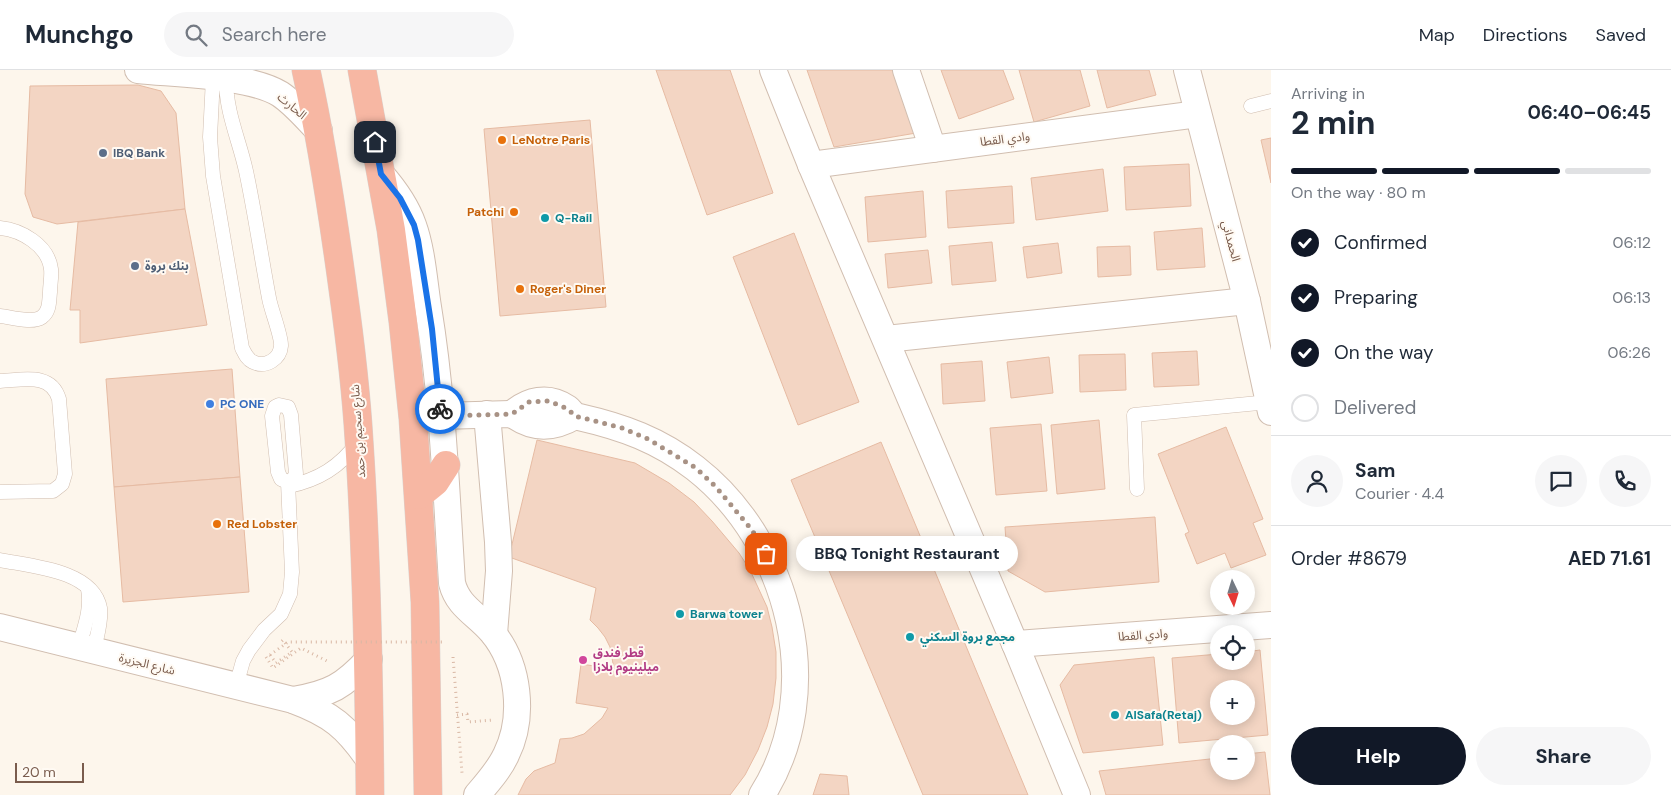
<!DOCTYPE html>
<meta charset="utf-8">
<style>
body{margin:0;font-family:"DM Sans","Noto Sans Arabic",sans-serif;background:#f6f6f7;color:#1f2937;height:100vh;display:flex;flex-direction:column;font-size:19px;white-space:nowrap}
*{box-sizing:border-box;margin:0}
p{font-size:16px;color:#747a83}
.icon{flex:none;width:28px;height:28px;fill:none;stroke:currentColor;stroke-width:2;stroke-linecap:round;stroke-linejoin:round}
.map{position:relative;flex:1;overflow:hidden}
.drawer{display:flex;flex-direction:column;background:#fff;width:400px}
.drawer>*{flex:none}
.needle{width:32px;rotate:176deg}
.tools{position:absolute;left:1210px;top:500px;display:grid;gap:10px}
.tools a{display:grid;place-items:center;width:45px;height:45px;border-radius:50%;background:#fff;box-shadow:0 2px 12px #0003;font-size:25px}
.scale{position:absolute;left:15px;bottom:12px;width:69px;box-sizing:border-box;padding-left:5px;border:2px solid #7a5c4d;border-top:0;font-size:14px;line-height:18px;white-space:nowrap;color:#7a5c4d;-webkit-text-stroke:4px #fffaf3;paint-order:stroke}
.pin{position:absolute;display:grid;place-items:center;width:42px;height:42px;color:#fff;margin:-21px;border-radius:10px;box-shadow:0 2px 8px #0006}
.courier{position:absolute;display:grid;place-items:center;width:50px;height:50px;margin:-25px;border:4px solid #1a73e8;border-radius:50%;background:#fff;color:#222;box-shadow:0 1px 6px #0007}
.bubble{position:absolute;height:35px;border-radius:18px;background:#fff;box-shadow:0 2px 12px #0003;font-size:16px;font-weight:700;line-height:35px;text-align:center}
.headline em{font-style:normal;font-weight:700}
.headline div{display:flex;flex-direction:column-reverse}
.headline{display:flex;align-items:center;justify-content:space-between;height:85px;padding:0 20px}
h1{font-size:32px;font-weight:700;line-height:38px}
.bar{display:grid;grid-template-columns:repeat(4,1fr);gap:8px 5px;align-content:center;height:60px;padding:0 20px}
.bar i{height:6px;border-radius:4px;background:#e0e1e3}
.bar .selected{background:#111827}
.bar p{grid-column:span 4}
.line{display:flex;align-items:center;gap:12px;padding:0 20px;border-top:1px solid #e0e1e3}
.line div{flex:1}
.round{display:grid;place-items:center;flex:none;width:52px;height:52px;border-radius:26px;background:#f6f6f7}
ol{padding:0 20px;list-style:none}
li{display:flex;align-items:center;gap:15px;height:55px}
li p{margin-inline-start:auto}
li .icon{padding:5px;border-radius:50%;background:#111827;color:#fff;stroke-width:4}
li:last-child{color:#747a83}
li i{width:28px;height:28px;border:2px solid #e0e1e3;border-radius:50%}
.primary-button{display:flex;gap:10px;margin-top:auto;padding:10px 20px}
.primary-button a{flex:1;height:58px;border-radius:30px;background:#111827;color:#fff;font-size:20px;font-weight:700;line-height:58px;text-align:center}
.primary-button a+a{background:#f6f6f7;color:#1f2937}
header{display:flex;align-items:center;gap:30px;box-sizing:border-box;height:70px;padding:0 25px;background:#fff;border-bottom:1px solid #e0e1e3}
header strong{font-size:24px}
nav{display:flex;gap:28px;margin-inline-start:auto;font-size:18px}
.search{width:350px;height:45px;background:#f6f6f7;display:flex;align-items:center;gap:12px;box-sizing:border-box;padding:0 18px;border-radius:28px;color:#747a83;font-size:19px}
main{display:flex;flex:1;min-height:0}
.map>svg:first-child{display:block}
</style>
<header>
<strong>Munchgo</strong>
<div class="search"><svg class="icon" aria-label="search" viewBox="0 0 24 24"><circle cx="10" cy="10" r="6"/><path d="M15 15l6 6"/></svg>Search here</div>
<nav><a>Map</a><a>Directions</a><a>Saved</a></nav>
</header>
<main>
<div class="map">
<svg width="1271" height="725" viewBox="0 0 1271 725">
<rect width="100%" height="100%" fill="#fdf6ec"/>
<!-- building -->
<g fill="#f3d5c3" stroke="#e6bba3" fill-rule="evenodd">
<polygon points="656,0 730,0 773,123 707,145"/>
<polygon points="807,0 901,0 922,62 834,77"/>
<polygon points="941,0 1003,0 1014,29 959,49"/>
<polygon points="1019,0 1080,0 1090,36 1034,52"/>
<polygon points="1097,0 1149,0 1156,25 1107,38"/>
<polygon points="138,15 161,21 176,43 185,139 57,154 33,147 25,124 30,16"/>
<polygon points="590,50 606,237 500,246 484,59"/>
<polygon points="1271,68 1271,113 1261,70"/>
<polygon points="1189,94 1191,136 1126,140 1124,97"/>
<polygon points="1103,99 1108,141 1036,150 1031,108"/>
<polygon points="1012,116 1014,153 948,158 946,121"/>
<polygon points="923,121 926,167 868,172 865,127"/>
<polygon points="185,139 207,255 80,273 80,240 70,240 78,152"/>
<polygon points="1202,158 1205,197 1157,200 1154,162"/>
<polygon points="794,163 859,332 798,355 733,187"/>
<polygon points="992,172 996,211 952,215 949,176"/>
<polygon points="1058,173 1062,203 1027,208 1023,177"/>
<polygon points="1130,176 1131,205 1098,207 1097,177"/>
<polygon points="928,180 932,213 888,218 885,184"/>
<polygon points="1197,281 1199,315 1154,317 1152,283"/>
<polygon points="1125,284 1126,320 1080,322 1079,285"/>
<polygon points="1049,287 1053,323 1011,328 1007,292"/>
<polygon points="982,291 985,331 943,334 941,294"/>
<polygon points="232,299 240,407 114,417 106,309"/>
<polygon points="1099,350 1105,419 1057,424 1051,355"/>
<polygon points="1041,354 1047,421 996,425 990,358"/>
<polygon points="1226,357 1263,449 1253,453 1266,485 1231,498 1225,483 1197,494 1185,464 1189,462 1158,384"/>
<polygon points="537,370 635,393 669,413 694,432 712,451 739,483 750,500 767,537 772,557 776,582 776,608 773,634 767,657 758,680 745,705 730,725 518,725 526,709 534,701 555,693 560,669 572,668 584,664 602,648 608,638 576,633 581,594 614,599 610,577 605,567 598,558 590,550 596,518 509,487"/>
<polygon points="881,372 1028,725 923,725 791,410"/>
<polygon points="240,407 249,522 123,532 114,417"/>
<polygon points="1155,447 1159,512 1045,522 1008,501 1005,457"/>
<path d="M1260,580L1268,665L1179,673L1172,588L1219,584V591H1246V582ZM1219,619H1246V646H1219Z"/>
<polygon points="1154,587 1163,675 1083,683 1060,615 1074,595"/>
<polygon points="1265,682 1270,725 1106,725 1099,701 1219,688 1219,701 1246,701 1246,684"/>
<polygon points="820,704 847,706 849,725 813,725"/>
</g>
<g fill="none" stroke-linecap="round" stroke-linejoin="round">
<defs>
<g id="lane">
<path d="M213,8L210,67L213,106L242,278C245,284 247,289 253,292C266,298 280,289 281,276C282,267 271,240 269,228C261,186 255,143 246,101C239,69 226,43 226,9"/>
<polyline points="1251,36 1271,31"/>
<path d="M0,158C21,160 48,175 51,199C52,206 50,215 50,222C49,231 50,241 42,247C32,254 11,247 0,246"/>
<path d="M0,311C23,310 51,302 59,329L65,404L62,414L53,421L0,422"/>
<polygon points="279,335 288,337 291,345 296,404 292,411 288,412 281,409 278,402 272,346 275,337"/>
<path d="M289,416C318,410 340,397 358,372"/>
<polyline points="1137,419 1134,345 1269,332"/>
<path d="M0,490C30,496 93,500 100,538C102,552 96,568 94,581"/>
<path d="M79,577C84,558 92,539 88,519"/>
<polyline points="236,616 243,591 249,580 264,560 281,544 290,524 292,502 288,412"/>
</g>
<g id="street">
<path d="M138,0C176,4 249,5 280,24C295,34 307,49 319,61"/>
<polyline points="773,0 811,95 1015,574 1077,725"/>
<polyline points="906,0 933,79"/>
<polyline points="1187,0 1247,231 1271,342"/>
<polyline points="811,95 1198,44"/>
<path d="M381,104C395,120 406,135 413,155C422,180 424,211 428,237C443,328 446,420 452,513C458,537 477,544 492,562C519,594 525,647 506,685C499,700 488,712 477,725"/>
<polyline points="886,269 1247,231"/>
<polyline points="487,344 498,472 499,501 494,564"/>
<path d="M512,344C528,330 548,325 567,338C571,341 573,346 579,347C623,357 659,370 695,398C790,472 828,621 762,725"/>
<path d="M441,346L512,344C532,359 553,359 575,346"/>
<path d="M0,557L293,630C331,644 347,657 370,691"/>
<polyline points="1015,574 1271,555"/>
<path d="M293,630C330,624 344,616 369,589"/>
</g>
<g id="highway">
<path d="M306,0C322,73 333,146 343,220C350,270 356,320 359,370C367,488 369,607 370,725"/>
<polyline points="362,0 391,160 403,252 413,349 425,532 428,725"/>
<polyline points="419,425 435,412 446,395"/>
</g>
</defs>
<!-- lane casing -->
<use href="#lane" stroke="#d1beb0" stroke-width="15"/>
<!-- street casing -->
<use href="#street" stroke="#d1beb0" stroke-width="28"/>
<!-- highway casing -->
<use href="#highway" stroke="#dad1cd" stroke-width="29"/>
<!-- path -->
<g stroke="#d9b8a5" stroke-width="3" stroke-dasharray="1 4" stroke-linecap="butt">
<polyline points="270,585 276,593 292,582 283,570 280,573"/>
<polyline points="266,587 273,598 301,578 329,592"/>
<polyline points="453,587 462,703"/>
<polyline points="457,645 467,644 468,652 493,650"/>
</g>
<!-- lane -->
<use href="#lane" stroke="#fff" stroke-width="14"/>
<!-- street -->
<use href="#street" stroke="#fff" stroke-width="26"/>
<!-- highway -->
<use href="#highway" stroke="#f7b7a3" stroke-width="28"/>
<!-- path-bridge -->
<polyline stroke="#d9b8a5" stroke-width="3" stroke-dasharray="1 4" stroke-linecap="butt" points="270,585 288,572 445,572"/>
</g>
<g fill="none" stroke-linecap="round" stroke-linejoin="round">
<!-- done -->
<polyline stroke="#a89285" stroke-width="5" stroke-dasharray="0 9" points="440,339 441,346 512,344 529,332 549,331 568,339 575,346 622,358 648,369 696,398 716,417 752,460 766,484"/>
<!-- route -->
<polyline stroke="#1a73e8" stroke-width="6" points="375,72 381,104 400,128 414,155 418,170 432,259 440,339"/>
</g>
<!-- markers -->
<g fill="#e8710a" stroke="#fffaf3" stroke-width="2">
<circle cx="502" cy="70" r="5"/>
<circle cx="514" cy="142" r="5"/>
<circle cx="520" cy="219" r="5"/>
<circle cx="217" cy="454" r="5"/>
</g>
<g fill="#5c6f8a" stroke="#fffaf3" stroke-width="2">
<circle cx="103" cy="83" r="5"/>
<circle cx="135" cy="196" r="5"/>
</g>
<g fill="#0f9aa8" stroke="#fffaf3" stroke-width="2">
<circle cx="545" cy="148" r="5"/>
<circle cx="680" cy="544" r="5"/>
<circle cx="910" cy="567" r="5"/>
<circle cx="1115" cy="645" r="5"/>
</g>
<circle fill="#3f7fe0" stroke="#fffaf3" stroke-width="2" cx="210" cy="334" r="5"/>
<circle fill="#d1479c" stroke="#fffaf3" stroke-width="2" cx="583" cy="590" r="5"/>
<g text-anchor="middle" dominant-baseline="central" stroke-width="4" stroke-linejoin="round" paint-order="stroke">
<!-- street labels -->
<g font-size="12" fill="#7a5c4d" stroke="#fffaf3">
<text transform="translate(292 36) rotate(40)">الحارث</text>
<text transform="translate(1005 69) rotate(-7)">وادي القطا</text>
<text transform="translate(1231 171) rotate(75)">الحمداني</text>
<text transform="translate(358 361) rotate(-94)">شارع سحيم بن حمد</text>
<text transform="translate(1143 565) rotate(-4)">وادي القطا</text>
<text transform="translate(147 594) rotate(14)">شارع الجزيرة</text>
</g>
<!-- food labels -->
<g font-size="12" font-weight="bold" fill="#c56008" stroke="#fffaf3" text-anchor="start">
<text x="512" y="70">LeNotre Paris</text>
<text x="504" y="142" text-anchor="end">Patchi</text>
<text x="530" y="219">Roger's Diner</text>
<text x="227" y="454">Red Lobster</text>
</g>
<!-- service labels -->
<g font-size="12" font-weight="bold" fill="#4e5e75" stroke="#fffaf3" text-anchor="start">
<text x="113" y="83">IBQ Bank</text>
<text x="145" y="196">بنك بروة</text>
</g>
<!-- culture labels -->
<g font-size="12" font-weight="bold" fill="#0d838f" stroke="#fffaf3" text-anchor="start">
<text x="555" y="148">Q-Rail</text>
<text x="690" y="544">Barwa tower</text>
<text x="920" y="567">مجمع بروة السكني</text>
<text x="1125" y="645">AlSafa(Retaj)</text>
</g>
<!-- shop labels -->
<g font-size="12" font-weight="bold" fill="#366cbe" stroke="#fffaf3" text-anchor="start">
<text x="220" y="334">PC ONE</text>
</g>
<!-- hotel labels -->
<g font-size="12" font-weight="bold" fill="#b23c85" stroke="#fffaf3" text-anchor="start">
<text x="593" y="583">قطر فندق<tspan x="593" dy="14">ميلينيوم بلازا</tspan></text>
</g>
</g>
</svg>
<div class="tools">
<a><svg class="needle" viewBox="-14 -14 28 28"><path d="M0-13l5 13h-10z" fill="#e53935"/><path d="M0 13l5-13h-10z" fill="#747a83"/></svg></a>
<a><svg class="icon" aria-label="locate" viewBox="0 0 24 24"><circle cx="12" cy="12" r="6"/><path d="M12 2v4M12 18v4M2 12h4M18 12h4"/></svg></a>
<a>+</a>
<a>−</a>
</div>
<div class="scale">20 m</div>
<div class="pin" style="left:766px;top:484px;background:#ea580c"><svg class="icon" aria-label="bag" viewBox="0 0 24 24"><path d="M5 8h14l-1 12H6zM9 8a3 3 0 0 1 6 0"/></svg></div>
<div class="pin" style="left:375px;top:72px;background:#1f2937"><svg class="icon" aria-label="home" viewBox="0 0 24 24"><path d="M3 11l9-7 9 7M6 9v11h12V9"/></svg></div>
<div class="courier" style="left:440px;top:339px"><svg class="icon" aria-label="bike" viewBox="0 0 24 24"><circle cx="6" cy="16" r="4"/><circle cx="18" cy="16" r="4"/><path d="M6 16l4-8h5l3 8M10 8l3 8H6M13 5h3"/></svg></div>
<div class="bubble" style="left:796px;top:466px;width:222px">BBQ Tonight Restaurant</div>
</div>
<section class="drawer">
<div class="headline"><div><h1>2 min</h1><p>Arriving in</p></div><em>06:40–06:45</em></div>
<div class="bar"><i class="selected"></i><i class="selected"></i><i class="selected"></i><i></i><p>On the way · 80 m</p></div>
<ol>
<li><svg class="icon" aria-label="check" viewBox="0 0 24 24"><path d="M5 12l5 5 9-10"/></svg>Confirmed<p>06:12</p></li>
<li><svg class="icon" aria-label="check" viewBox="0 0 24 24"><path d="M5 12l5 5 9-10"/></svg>Preparing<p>06:13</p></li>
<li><svg class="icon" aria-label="check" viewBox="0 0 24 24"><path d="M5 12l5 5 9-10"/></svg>On the way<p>06:26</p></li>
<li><i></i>Delivered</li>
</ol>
<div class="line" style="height:90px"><a class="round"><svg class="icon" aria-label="person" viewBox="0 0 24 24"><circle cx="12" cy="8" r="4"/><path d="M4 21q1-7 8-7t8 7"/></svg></a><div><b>Sam</b><p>Courier · 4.4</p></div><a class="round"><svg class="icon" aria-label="chat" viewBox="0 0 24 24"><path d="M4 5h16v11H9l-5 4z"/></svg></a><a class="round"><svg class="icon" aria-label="phone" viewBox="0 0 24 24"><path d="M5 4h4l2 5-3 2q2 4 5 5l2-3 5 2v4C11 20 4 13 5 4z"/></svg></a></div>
<div class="line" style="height:65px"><div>Order #8679</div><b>AED 71.61</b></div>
<div class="primary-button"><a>Help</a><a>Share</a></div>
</section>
</main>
